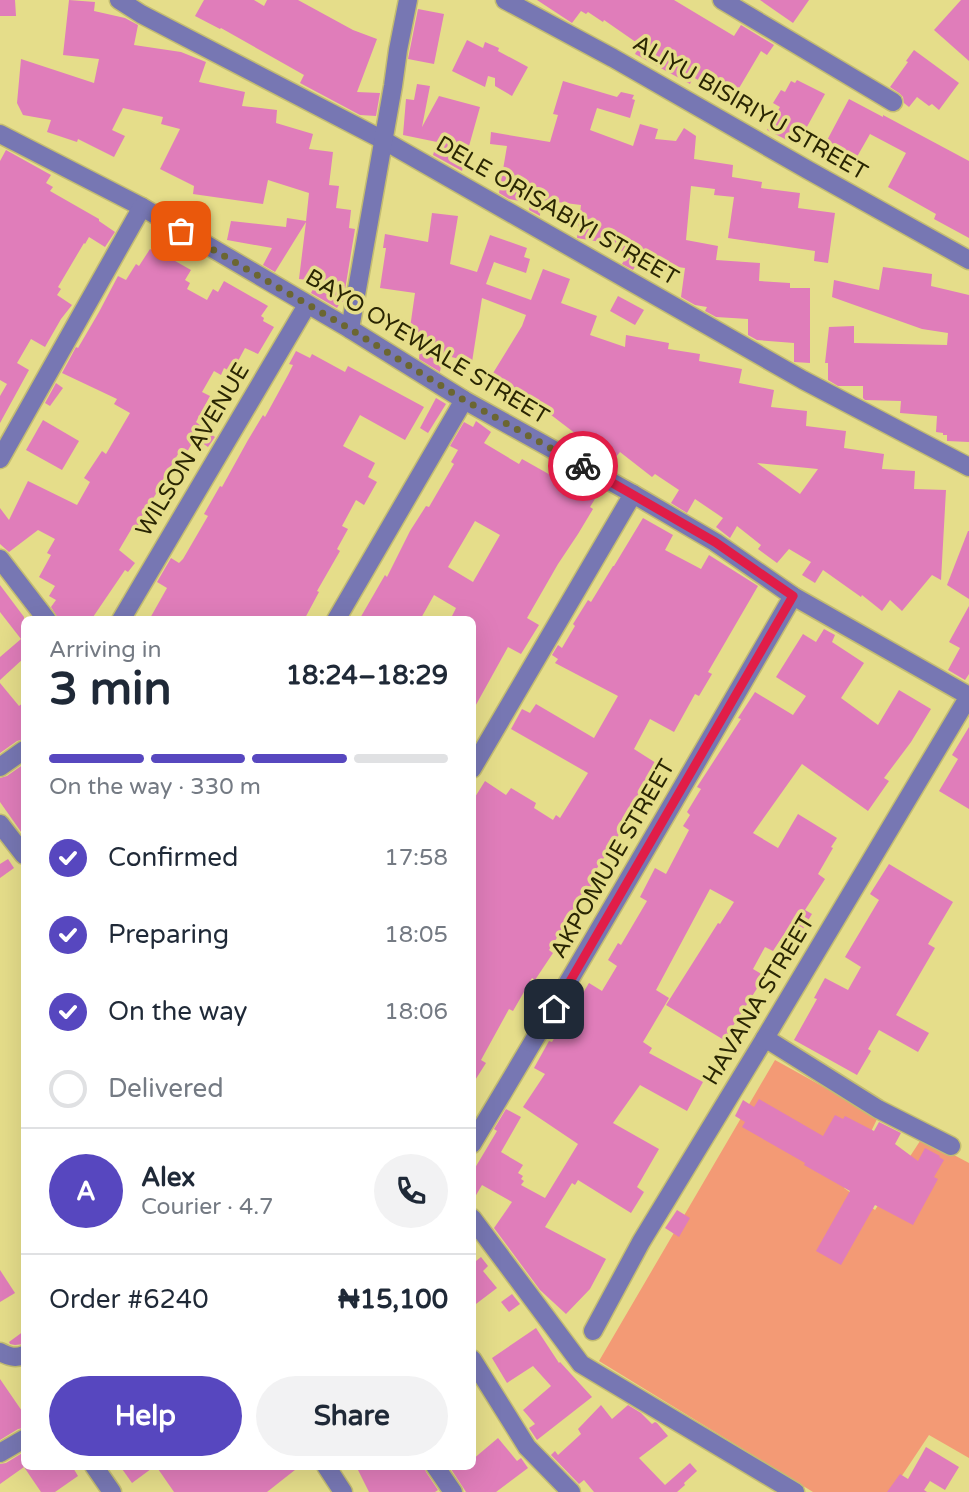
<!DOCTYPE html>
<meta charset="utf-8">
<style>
body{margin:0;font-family:"Varela Round",sans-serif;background:#f2f2f3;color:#1f2937;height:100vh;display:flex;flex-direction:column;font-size:26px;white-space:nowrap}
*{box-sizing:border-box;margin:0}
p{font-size:23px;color:#747a83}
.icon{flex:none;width:38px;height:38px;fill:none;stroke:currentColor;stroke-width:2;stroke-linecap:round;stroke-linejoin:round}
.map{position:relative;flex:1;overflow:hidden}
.details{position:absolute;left:21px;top:616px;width:455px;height:854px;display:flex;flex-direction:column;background:#fff;border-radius:10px;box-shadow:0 7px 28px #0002}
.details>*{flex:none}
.pin{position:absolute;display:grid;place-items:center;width:60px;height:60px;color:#fff;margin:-30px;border-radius:14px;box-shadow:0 4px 10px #0006}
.courier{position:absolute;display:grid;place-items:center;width:70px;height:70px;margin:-35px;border:5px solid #e11d48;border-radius:50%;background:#fff;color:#222;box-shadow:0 2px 9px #0007}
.headline em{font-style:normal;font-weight:700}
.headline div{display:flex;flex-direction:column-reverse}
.headline{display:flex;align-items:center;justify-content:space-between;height:119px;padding:0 28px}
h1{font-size:46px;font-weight:700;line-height:52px}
.bar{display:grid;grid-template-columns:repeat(4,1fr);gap:10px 7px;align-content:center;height:84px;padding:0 28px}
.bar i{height:9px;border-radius:5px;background:#e0e1e3}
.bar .current{background:#5747bf}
.bar p{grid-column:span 4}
.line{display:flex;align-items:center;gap:18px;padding:0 28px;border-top:2px solid #e0e1e3}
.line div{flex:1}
.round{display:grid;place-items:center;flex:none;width:74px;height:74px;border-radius:37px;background:#f2f2f3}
ol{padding:0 28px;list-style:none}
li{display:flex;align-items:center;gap:21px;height:77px}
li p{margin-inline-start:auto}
li .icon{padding:7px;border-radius:50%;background:#5747bf;color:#fff;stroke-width:4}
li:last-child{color:#747a83}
li i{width:38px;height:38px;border:4px solid #e0e1e3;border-radius:50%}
.action{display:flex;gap:14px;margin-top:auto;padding:14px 28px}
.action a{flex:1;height:80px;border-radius:42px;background:#5747bf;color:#fff;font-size:28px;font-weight:700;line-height:80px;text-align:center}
.action a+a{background:#f2f2f3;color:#1f2937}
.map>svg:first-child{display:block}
</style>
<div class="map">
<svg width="969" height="1492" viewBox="0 0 969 1492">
<rect width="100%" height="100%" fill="#e5dd8a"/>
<!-- green -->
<polygon fill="#f39a75" points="775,1060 878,1117 844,1188 875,1210 922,1138 969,1163 969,1458 929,1435 891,1492 813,1492 599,1361"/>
<!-- building -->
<g fill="#e07dba" fill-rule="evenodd">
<polygon points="0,0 15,0 16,16 0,16"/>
<polygon points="69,0 95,2 94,11 125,18 138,25 134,45 181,52 206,62 199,82 245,92 242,106 277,110 276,123 313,134 309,149 333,152 329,185 339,186 336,208 351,210 349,228 355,229 343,302 341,301 337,308 311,293 317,281 299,279 306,222 275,272 263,265 272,248 227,240 231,221 286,227 287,218 306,221 309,193 268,180 263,204 193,194 194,186 160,169 180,129 161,124 163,117 123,108 112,130 125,136 114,157 78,139 77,142 47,132 51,120 23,115 17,103 21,59 94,83 99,59 63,55"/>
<polygon points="204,0 254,0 264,6 267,0 298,0 353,30 377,39 357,92 380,93 376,116 360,115 300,83 304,75 221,28 220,29 195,16"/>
<polygon points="537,0 674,0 734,36 741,25 774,45 767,55 761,51 732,100 693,77 690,84 635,54 640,45 604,20 603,22 588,12 586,14 581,11 572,23"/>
<polygon points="760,0 809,0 793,23"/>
<polygon points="961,0 969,0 969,61 934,30"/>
<polygon points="418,9 444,14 434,64 408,59"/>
<polygon points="467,40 483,48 485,42 499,48 498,51 528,67 512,96 495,86 495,78 488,76 485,87 452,71"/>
<polygon points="914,50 959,83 939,110 932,104 929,106 917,97 909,107 904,103 903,97 899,93 890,87 908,62 906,61"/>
<polygon points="797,80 825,94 797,145 767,130 780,107 773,103 781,90 785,92 791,81 795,83"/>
<polygon points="563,81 617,97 621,92 634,95 632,99 635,100 630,118 597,108 590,130 633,146 640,124 658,129 655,139 676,141 684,128 696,136 694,159 733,165 732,177 762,182 761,188 800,193 798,208 835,213 828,263 814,261 815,251 728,238 734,197 714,195 715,189 691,186 686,240 718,246 716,260 760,263 759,281 790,283 790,288 810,288 810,363 794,362 794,343 757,340 748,335 748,319 716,317 705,311 707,307 695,305 681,297 685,268 638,262 633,270 622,264 629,252 613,250 613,244 577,238 581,205 541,200 540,216 529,210 530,203 509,199 499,193 507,146 490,144 491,132 550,142 558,115 553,114"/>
<polygon points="417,84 430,86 422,127 439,96 480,107 462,171 433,155 437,142 403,135 406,99 414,100"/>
<polygon points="849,99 883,117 883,115 969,161 969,238 934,219 936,214 888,187 906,153 870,134 854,162 824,146"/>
<polygon points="6,150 51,175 46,183 53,187 50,191 99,219 99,221 115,232 105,247 89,237 85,244 84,243 58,287 61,289 57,295 72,305 61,319 45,347 31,339 17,363 29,370 0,423 0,396 7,384 0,380 0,161"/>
<path d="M432,213L458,216L450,264L477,272L490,235L527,248L524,257L530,259L526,273L494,262L486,284L531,300L543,269L570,279L561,303L597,316L590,335L625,347L626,335L669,343L668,349L700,354L699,361L742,369L739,383L774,390L771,407L807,411L806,426L846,431L844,448L884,454L882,469L915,471L914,489L946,490L941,580L932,575L902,611L890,600L882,611L862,595L861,597L823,570L815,583L802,575L811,562L789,549L777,563L758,549L761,545L737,526L730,538L716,527L723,518L695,499L687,513L671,503L679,490L655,474L652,477L620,452L615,458L596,443L593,447L542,408L490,378L522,326L526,315L482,298L472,362L443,355L440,372L419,359L420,344L408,342L415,293L380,288L386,248H383L385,234L428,242ZM757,463L818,469L800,494Z"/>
<polygon points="150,249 160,255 161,253 191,270 185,280 190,283 187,289 207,300 213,289 218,292 224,281 268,306 261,316 264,318 263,321 274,327 258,354 245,348 232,372 224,368 221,375 214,371 202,392 210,396 196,422 215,437 208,447 195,438 187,452 181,449 158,488 159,489 140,519 142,520 136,530 132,528 119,550 135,563 128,572 125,570 91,620 59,620 51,607 56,600 49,596 55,586 39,577 51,555 47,553 55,539 38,530 9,552 0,544 0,508 9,520 28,481 77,505 90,482 84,478 102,451 106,454 130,413 114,404 117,399 62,373 76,347 78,348 99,312 118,276 126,280 136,264 139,266"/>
<polygon points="883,267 932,274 931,286 969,295 969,442 947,441 947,435 943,435 943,433 936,432 937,416 900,413 901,401 865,400 863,398 863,386 838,386 828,380 828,363 825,363 829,327 854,326 854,343 947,345 948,333 922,329 832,297 834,280 879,290"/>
<polygon points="618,296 644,310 635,325 610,311"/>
<polygon points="296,351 310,358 312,354 345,372 348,366 424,407 405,440 360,415 343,446 375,463 368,477 377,482 364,505 356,500 342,526 348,529 337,549 340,551 317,591 319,592 304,620 149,620 167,588 157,582 171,558 179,563 183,559 208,516 204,514 220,486 222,487 248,440 263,415 265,417 288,375 293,365 289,364"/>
<polygon points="56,383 63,388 50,406 45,403"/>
<polygon points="436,398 446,404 428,433 420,428"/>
<polygon points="43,420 79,441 62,470 26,450"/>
<path d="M476,421L491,432L484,443L519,464L522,459L554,477L558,469L598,494L590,507L593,509L578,534L558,564L527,618L539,625L521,654L508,647L472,712V620H450L456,608L434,595L420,620H359L385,575L387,577L410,531L426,506L429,507L454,464L451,462L458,450L450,446L464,422L473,427ZM475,521L500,535L473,582L448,567Z"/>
<polygon points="643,518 673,535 665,550 701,569 709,555 758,586 708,672 712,674 699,696 695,694 674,732 650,719 634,749 656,763 628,814 631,816 590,879 605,888 596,903 584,896 549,950 553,953 535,980 532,978 513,1011 509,1009 481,1060 486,1063 472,1085 472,802 485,781 506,795 511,788 536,803 534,808 553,820 556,815 560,818 588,773 511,729 522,709 530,713 536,704 594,738 618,696 555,663 558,659 552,655 558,645 562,648 575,626 573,624 588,600 591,602 613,566 614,566"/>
<polygon points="968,531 969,531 969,599 947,585"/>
<polygon points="0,585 24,617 24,658 0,680 0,657 21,639 0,612"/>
<polygon points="969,606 969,674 965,680 948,670 960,648 949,642"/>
<polygon points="824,629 835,635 832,642 864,663 841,698 878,725 899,690 931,709 911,742 884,778 889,781 868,811 802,764 753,833 778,848 798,814 837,838 831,847 833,848 818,874 825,879 805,910 812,914 801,932 790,925 773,951 765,947 753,969 765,976 724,1040 666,1005 718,923 720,924 734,902 710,889 656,990 669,998 643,1042 652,1048 649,1053 703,1082 687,1111 640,1085 613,1123 659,1149 637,1187 644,1192 631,1213 578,1180 575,1185 572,1183 545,1227 606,1259 590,1289 566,1314 540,1290 494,1228 512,1202 482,1185 472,1202 472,1173 497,1131 494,1129 506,1109 521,1117 501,1152 523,1165 518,1173 523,1176 521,1179 524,1181 521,1185 545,1198 578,1144 523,1107 545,1074 534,1068 549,1041 552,1042 572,1007 574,1008 589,983 602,991 617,966 608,960 618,943 621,945 647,901 640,897 655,868 666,874 689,830 683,826 690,815 687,812 701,789 697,787 741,719 738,718 755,692 793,715 806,696 776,677 803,634 816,642"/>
<polygon points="0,683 19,706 24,702 24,739 17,741 0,753"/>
<polygon points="969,727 969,809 939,791 958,759 952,755"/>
<polygon points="24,764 24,836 0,802 0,778 7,776"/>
<polygon points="8,859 14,868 0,878 0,864"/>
<polygon points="889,864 953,902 928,944 935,948 896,1015 929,1033 918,1052 879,1030 868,1049 871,1051 857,1075 794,1040 817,999 814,998 825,978 848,990 861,967 845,957 879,900 870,894"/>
<polygon points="759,1099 823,1136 835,1115 843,1119 845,1116 874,1131 879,1122 901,1133 895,1144 918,1161 925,1148 940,1156 939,1157 944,1160 934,1177 938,1179 913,1225 875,1205 841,1265 816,1251 850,1191 804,1165 805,1163 742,1127 745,1122 735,1116 743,1100 754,1107"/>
<polygon points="677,1210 690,1218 679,1237 665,1228"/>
<polygon points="472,1257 476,1261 481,1257 488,1266 483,1271 497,1288 472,1307"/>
<polygon points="0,1270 15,1293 0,1302"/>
<polygon points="512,1294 520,1304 509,1312 501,1302"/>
<polygon points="536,1328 559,1363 560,1362 592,1397 537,1440 529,1428 535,1424 523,1410 551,1386 533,1366 507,1383 492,1358"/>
<polygon points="24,1331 24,1344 15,1345 10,1344 9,1342"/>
<polygon points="0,1379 24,1414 24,1428 18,1429 0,1440"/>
<polygon points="601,1405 612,1419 628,1405 641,1413 652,1424 655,1422 657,1423 668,1436 639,1458 665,1485 690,1463 697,1471 684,1483 685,1485 677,1492 594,1492 584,1480 579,1484 551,1455 555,1451 558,1455 581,1434 578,1429"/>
<polygon points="498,1438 517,1461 521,1458 528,1468 496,1492 466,1492 449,1466 472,1466 472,1460"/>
<polygon points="926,1447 959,1467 945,1490 930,1481 924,1490 927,1492 887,1492 900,1474 908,1479"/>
<polygon points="24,1452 24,1466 72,1466 78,1476 55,1492 41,1492 24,1467 0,1484 0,1464 6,1463"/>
<polygon points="120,1466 155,1466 132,1483"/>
<polygon points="156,1466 300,1466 267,1492 174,1492"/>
<polygon points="356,1466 424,1466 426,1472 438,1490 435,1492 369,1492"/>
</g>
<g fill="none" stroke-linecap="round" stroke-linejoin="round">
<defs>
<g id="minor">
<polyline points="119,0 141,14 383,140 803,380 969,467"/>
<polyline points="505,0 613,58 808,170 969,260"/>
<polyline points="722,0 893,102"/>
<polyline points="0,134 142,207 350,329 464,400 633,494 715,542 793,596 969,696 765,1038 641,1242 593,1331"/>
<polyline points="350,329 393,86 398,50 408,0"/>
<polyline points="0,459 142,207"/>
<polyline points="0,559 47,620"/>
<polyline points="121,620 307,305"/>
<polyline points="336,620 464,400"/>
<polyline points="0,767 24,750"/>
<polyline points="472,769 633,494"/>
<polyline points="0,824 24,855"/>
<polyline points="765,1038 878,1109 951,1146"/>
<path d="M472,1144C581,963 687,779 793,596"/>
<polyline points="472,1218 581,1364 795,1492"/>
<path d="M0,1352C8,1356 15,1359 24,1355"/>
<polyline points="472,1359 527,1447 571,1492"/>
<polyline points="0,1453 24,1439"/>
<polyline points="94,1466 112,1492"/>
<polyline points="326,1466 343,1492"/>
<polyline points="435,1466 453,1492"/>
</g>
</defs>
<!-- minor casing -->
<use href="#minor" stroke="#c3bc72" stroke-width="21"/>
<!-- minor -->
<use href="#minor" stroke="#7777b3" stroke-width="18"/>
</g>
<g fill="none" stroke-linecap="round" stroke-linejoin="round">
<!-- done -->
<polyline stroke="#6b6632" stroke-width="7" stroke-dasharray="0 12.6" points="181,231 350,329 464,400 583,466"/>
<!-- route -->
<polyline stroke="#e11d48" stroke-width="9" points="554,1009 793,596 715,542 583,466"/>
</g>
<g text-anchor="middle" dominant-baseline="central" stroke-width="7" stroke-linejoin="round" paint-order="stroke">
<!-- street labels -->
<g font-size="23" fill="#2a2603" stroke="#e5dd8a">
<text transform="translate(750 108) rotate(30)">ALIYU BISIRIYU STREET</text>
<text transform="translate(557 211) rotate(30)">DELE ORISABIYI STREET</text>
<text transform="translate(427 347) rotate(31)">BAYO OYEWALE STREET</text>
<text transform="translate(193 450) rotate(-59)">WILSON AVENUE</text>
<text transform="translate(613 859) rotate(-60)">AKPOMUJE STREET</text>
<text transform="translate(759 1000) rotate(-59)">HAVANA STREET</text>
</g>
</g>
</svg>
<div class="pin" style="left:181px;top:231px;background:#ea580c"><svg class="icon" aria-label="bag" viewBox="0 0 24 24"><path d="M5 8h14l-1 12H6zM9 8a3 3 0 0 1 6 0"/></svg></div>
<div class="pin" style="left:554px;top:1009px;background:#1f2937"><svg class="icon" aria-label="home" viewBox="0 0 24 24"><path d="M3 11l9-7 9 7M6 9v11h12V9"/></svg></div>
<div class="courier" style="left:583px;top:466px"><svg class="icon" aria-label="bike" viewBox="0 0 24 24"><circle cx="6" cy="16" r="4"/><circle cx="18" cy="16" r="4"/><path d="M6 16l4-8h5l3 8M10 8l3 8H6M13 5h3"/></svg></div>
<section class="details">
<div class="headline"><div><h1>3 min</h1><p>Arriving in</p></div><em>18:24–18:29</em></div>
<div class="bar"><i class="current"></i><i class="current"></i><i class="current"></i><i></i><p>On the way · 330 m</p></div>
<ol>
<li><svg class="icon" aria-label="check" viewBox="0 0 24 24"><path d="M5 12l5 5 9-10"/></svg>Confirmed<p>17:58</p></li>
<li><svg class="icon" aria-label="check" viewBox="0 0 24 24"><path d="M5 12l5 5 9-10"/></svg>Preparing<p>18:05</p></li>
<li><svg class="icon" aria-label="check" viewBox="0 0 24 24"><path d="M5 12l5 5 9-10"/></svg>On the way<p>18:06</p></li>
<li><i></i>Delivered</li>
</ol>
<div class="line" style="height:126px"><b class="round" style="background:#5747bf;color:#fff">A</b><div><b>Alex</b><p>Courier · 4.7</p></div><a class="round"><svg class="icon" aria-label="phone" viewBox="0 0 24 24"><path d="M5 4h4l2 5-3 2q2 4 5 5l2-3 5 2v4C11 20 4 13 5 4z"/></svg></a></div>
<div class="line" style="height:91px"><div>Order #6240</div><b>₦15,100</b></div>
<div class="action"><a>Help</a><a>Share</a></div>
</section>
</div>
